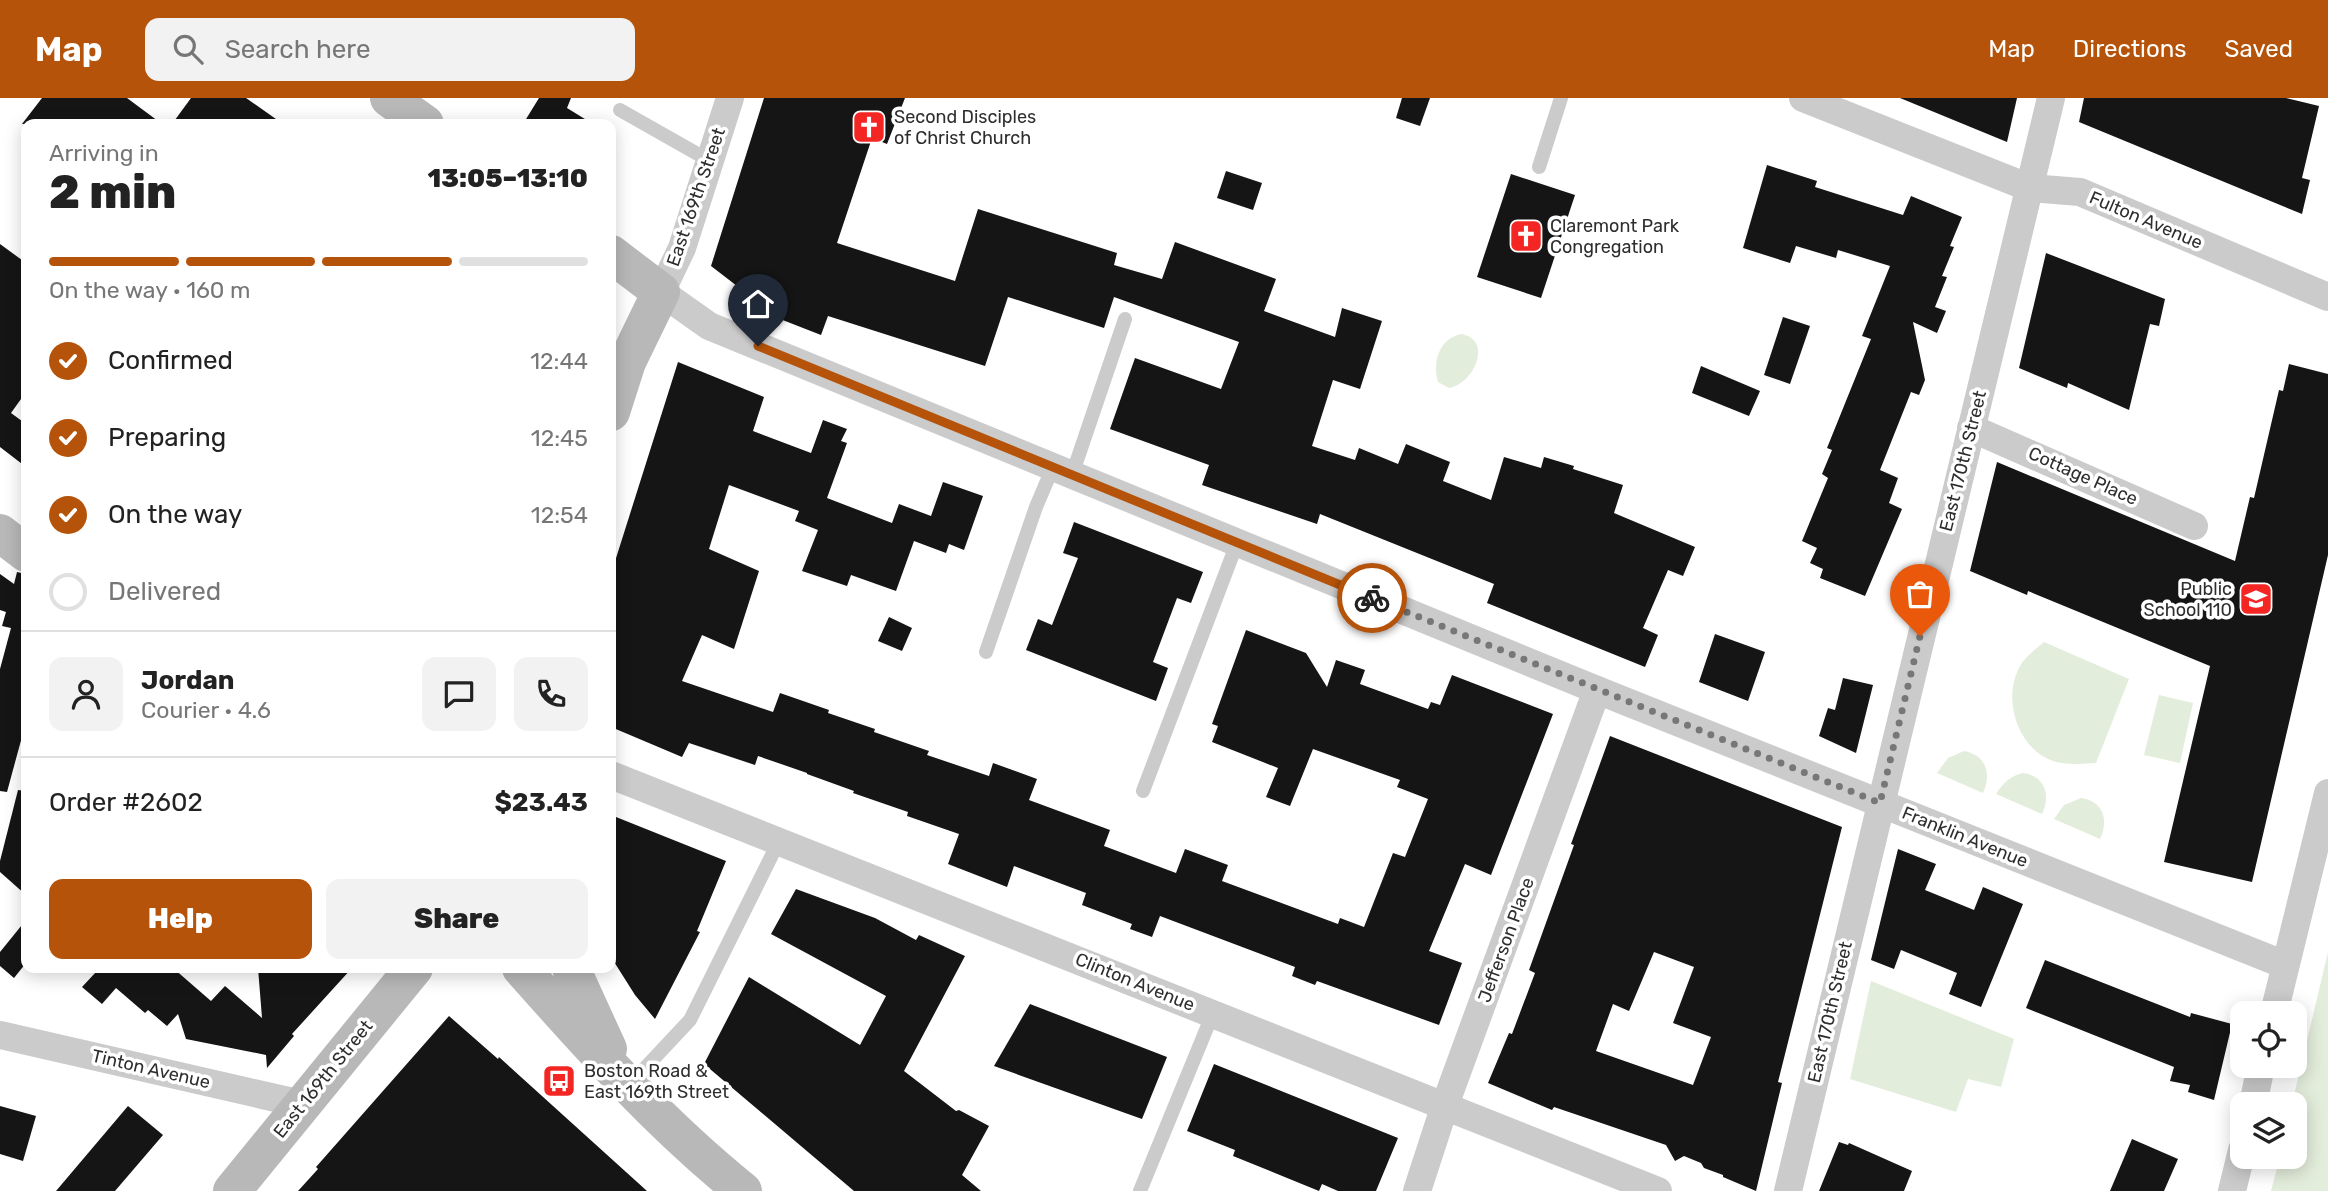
<!DOCTYPE html>
<meta charset="utf-8">
<style>
body{margin:0;font-family:Rubik,sans-serif;background:#f2f2f2;color:#222;height:100vh;display:flex;flex-direction:column;font-size:26px;white-space:nowrap}
*{box-sizing:border-box;margin:0}
p{font-size:23px;color:#767676}
.icon{flex:none;width:38px;height:38px;fill:none;stroke:currentColor;stroke-width:2;stroke-linecap:round;stroke-linejoin:round}
.map{position:relative;flex:1;overflow:hidden}
.details{position:absolute;left:21px;top:21px;width:595px;height:854px;display:flex;flex-direction:column;background:#fff;border-radius:14px;box-shadow:0 4px 18px #0003}
.details>*{flex:none}
.buttons{position:absolute;left:2230px;top:903px;display:grid;gap:14px}
.buttons a{display:grid;place-items:center;width:77px;height:77px;border-radius:14px;background:#fff;box-shadow:0 4px 18px #0003;font-size:35px}
.pin{position:absolute;display:grid;place-items:center;width:60px;height:60px;color:#fff;margin:-72px -30px;border-radius:50% 50% 50% 0;rotate:-45deg;box-shadow:0 0 7px #0007}
.pin .icon{rotate:45deg}
.courier{position:absolute;display:grid;place-items:center;width:70px;height:70px;margin:-35px;border:5px solid #b45309;border-radius:50%;background:#fff;color:#222;box-shadow:0 2px 9px #0007}
.overview em{font-style:normal;font-weight:800}
.overview div{display:flex;flex-direction:column-reverse}
.overview{display:flex;align-items:center;justify-content:space-between;height:119px;padding:0 28px}
h1{font-size:46px;font-weight:800;line-height:52px}
.bar{display:grid;grid-template-columns:repeat(4,1fr);gap:10px 7px;align-content:center;height:84px;padding:0 28px}
.bar i{height:9px;border-radius:5px;background:#e0e0e0}
.bar .on{background:#b45309}
.bar p{grid-column:span 4}
.line{display:flex;align-items:center;gap:18px;padding:0 28px;border-top:2px solid #e0e0e0}
.line div{flex:1}
.round{display:grid;place-items:center;flex:none;width:74px;height:74px;border-radius:14px;background:#f2f2f2}
ol{padding:0 28px;list-style:none}
li{display:flex;align-items:center;gap:21px;height:77px}
li p{margin-inline-start:auto}
li .icon{padding:7px;border-radius:50%;background:#b45309;color:#fff;stroke-width:4}
li:last-child{color:#767676}
li i{width:38px;height:38px;border:4px solid #e0e0e0;border-radius:50%}
.button{display:flex;gap:14px;margin-top:auto;padding:14px 28px}
.button a{flex:1;height:80px;border-radius:14px;background:#b45309;color:#fff;font-size:28px;font-weight:800;line-height:80px;text-align:center}
.button a+a{background:#f2f2f2;color:#222}
header{display:flex;align-items:center;gap:42px;box-sizing:border-box;height:98px;padding:0 35px;background:#b45309;color:#fff}
header strong{font-size:33px}
nav{display:flex;gap:38px;margin-inline-start:auto;font-size:24px}
.search{width:490px;height:63px;background:#f2f2f2;display:flex;align-items:center;gap:18px;box-sizing:border-box;padding:0 24px;border-radius:14px;color:#767676;font-size:26px}
.map>svg:first-child{display:block}
</style>
<header>
<strong>Map</strong>
<div class="search"><svg class="icon" aria-label="search" viewBox="0 0 24 24"><circle cx="10" cy="10" r="6"/><path d="M15 15l6 6"/></svg>Search here</div>
<nav><a>Map</a><a>Directions</a><a>Saved</a></nav>
</header>
<div class="map">
<svg width="2328" height="1093" viewBox="0 0 2328 1093">
<rect width="100%" height="100%" fill="#fff"/>
<!-- green -->
<g fill="#e3eddb">
<path d="M1461,236C1493,241 1475,285 1449,290L1438,284C1432,264 1439,241 1461,236Z"/>
<path d="M2044,544L2129,581L2096,665C2082,666 2066,667 2053,663C2018,651 2003,603 2018,572C2023,560 2035,552 2044,544Z"/>
<polygon points="2159,597 2193,605 2180,665 2144,657"/>
<path d="M1964,653C1986,657 1992,676 1983,695L1937,675L1948,660Z"/>
<path d="M2023,675C2045,678 2051,697 2042,716L1996,696C2003,685 2010,678 2023,675Z"/>
<path d="M2081,700C2103,703 2109,722 2100,741L2054,721L2064,707Z"/>
<polygon points="2328,854 2328,1093 2271,1093 2280,1059 2294,1059 2294,1006 2292,1006"/>
<polygon points="1871,883 2014,941 2001,989 1968,981 1956,1014 1850,981"/>
</g>
<!-- building -->
<g fill="#151515" fill-rule="evenodd">
<polygon points="42,0 127,0 162,26 22,26"/>
<polygon points="191,0 246,0 283,26 172,26"/>
<polygon points="539,0 571,0 567,10 593,26 523,26"/>
<polygon points="764,0 905,0 887,46 872,40 837,145 955,183 978,111 1117,155 1114,167 1162,181 1175,144 1276,181 1264,213 1335,239 1342,210 1382,223 1360,291 1333,282 1312,348 1355,362 1359,350 1398,366 1406,346 1450,364 1443,383 1491,402 1504,359 1541,370 1544,359 1574,368 1573,371 1623,387 1614,415 1695,449 1683,478 1668,472 1643,530 1658,537 1645,569 1487,505 1494,486 1320,416 1317,426 1202,387 1209,367 1110,331 1135,260 1221,291 1239,244 1114,199 1104,230 1008,199 985,268 828,218 821,237 780,221 711,168"/>
<polygon points="1402,0 1430,0 1420,28 1396,20"/>
<polygon points="1900,0 2017,0 2007,44"/>
<polygon points="2084,0 2286,0 2319,8 2302,80 2310,82 2302,116 2079,24"/>
<polygon points="1767,67 1817,83 1815,89 1903,117 1911,98 1962,119 1950,148 1954,149 1942,178 1947,179 1935,209 1946,213 1937,235 1913,224 1925,282 1919,297 1911,294 1880,372 1898,380 1889,405 1902,411 1865,498 1820,480 1823,471 1810,465 1817,450 1802,443 1828,380 1822,376 1832,352 1827,350 1871,241 1862,238 1890,168 1838,152 1836,160 1796,148 1790,165 1743,150"/>
<polygon points="1226,73 1262,85 1253,112 1217,100"/>
<polygon points="1511,76 1575,97 1541,200 1477,179"/>
<polygon points="0,146 26,165 26,294 11,315 26,326 26,369 0,349"/>
<polygon points="2046,155 2165,201 2159,228 2150,226 2129,312 2068,285 2067,290 2019,270"/>
<polygon points="1783,219 1810,228 1790,286 1764,277"/>
<polygon points="678,264 764,299 753,333 811,355 823,322 847,331 841,343 847,345 827,400 892,425 899,406 931,418 943,384 983,398 964,452 949,446 946,455 914,443 896,493 851,477 847,488 802,473 818,432 795,423 799,413 729,387 709,451 759,473 734,551 702,537 682,583 773,614 780,595 829,612 828,615 875,631 874,634 929,653 927,657 989,678 993,665 1037,681 1029,702 1110,732 1104,748 1176,775 1185,751 1228,767 1222,783 1338,826 1340,820 1364,829 1393,755 1405,759 1428,701 1397,689 1400,682 1313,651 1290,708 1266,699 1278,670 1212,644 1218,628 1212,626 1246,532 1306,555 1327,589 1336,562 1365,572 1360,586 1428,611 1431,604 1440,607 1452,577 1553,616 1491,777 1465,766 1429,853 1462,865 1439,927 1317,883 1315,887 1292,878 1295,869 1160,818 1152,839 1130,831 1132,826 1082,807 1086,795 1014,768 1007,789 948,766 959,736 907,718 908,714 853,695 854,693 807,676 807,675 758,658 755,667 689,645 682,659 611,629 611,476"/>
<polygon points="2289,266 2328,276 2328,457 2252,784 2164,764 2210,568 2028,493 2027,497 1970,473 1997,364 2235,463 2250,399 2254,400 2279,292 2283,293"/>
<polygon points="1701,268 1760,293 1749,318 1692,295"/>
<polygon points="1074,424 1203,474 1191,505 1177,500 1153,564 1168,570 1156,603 1026,552 1038,521 1052,527 1078,460 1063,455"/>
<polygon points="17,474 26,476 26,624 7,694 0,693 0,571 11,530 2,528 6,514 0,512 0,476 14,486"/>
<polygon points="889,519 912,530 902,553 878,543"/>
<polygon points="1715,536 1765,554 1748,603 1699,584"/>
<polygon points="1843,580 1873,587 1856,655 1819,638 1828,610 1835,612"/>
<path d="M1610,638L1842,729L1778,984L1782,985L1756,1093L1723,1079V1077L1704,1070L1701,1065L1684,1058L1675,1063L1666,1047L1554,1009L1552,1012L1488,985L1509,935L1512,936L1535,875L1529,872L1574,747L1571,746ZM1654,854L1694,869L1673,925L1711,939L1693,987L1596,953L1613,906L1629,913Z"/>
<polygon points="18,692 26,693 26,797 0,774 0,763"/>
<polygon points="611,717 726,763 697,833 700,834 655,921 635,897 611,859"/>
<polygon points="1898,751 1936,766 1925,792 1974,812 1983,789 2023,806 1981,909 1949,896 1957,875 1901,852 1894,871 1871,862"/>
<polygon points="796,791 875,820 916,842 919,837 965,858 904,973 956,1013 959,1012 989,1028 962,1077 981,1093 854,1093 704,966 749,879 860,947 886,898 771,836"/>
<polygon points="26,822 26,865 14,880 0,868 0,854"/>
<polygon points="2045,862 2190,919 2191,915 2232,926 2214,1002 2188,994 2190,987 2170,983 2174,969 2026,910"/>
<polygon points="91,870 173,870 211,903 225,888 262,920 258,870 352,870 292,936 294,938 267,970 266,957 186,941 178,916 167,928 148,912 145,915 116,890 102,906 82,889 96,874"/>
<polygon points="1030,906 1167,959 1142,1021 994,968"/>
<polygon points="449,918 498,961 499,959 647,1093 298,1093 318,1071 316,1069"/>
<polygon points="1214,966 1398,1040 1376,1093 1338,1093 1322,1086 1319,1093 1233,1058 1235,1052 1187,1033"/>
<polygon points="0,1008 36,1018 23,1063 0,1056"/>
<polygon points="128,1008 163,1037 115,1093 56,1093"/>
<polygon points="2132,1041 2178,1061 2164,1093 2110,1093"/>
<polygon points="1839,1044 1848,1047 1849,1045 1912,1073 1904,1093 1819,1093"/>
</g>
<g fill="none" stroke-linecap="round" stroke-linejoin="round">
<!-- lane -->
<g stroke="#cbcbcb" stroke-width="14">
<polyline points="620,12 710,63"/>
<polyline points="1539,69 1561,0"/>
<polyline points="1072,377 1125,221"/>
<polyline points="986,554 1036,409 1053,369"/>
<polyline points="1143,693 1237,445"/>
<polyline points="630,986 690,922 779,743"/>
<polyline points="1140,1093 1213,915"/>
</g>
<!-- street -->
<g stroke="#cbcbcb" stroke-width="28">
<polyline points="730,0 682,150 661,194 709,228 1597,592 2285,867"/>
<polyline points="1803,0 2030,90 2080,94 2328,199"/>
<polyline points="1971,330 2194,428"/>
<polyline points="611,677 1658,1093"/>
<polyline points="2274,915 2328,695"/>
<polyline points="0,937 302,1006"/>
<polyline points="2253,1006 2261,968"/>
<polyline points="1417,1093 1445,1007 1597,592"/>
<polyline points="1788,1093 2051,0"/>
<polyline points="2232,1093 2242,1052"/>
</g>
<!-- secondary -->
<g stroke="#b8b8b8" stroke-width="38">
<polyline points="389,0 425,26"/>
<polyline points="611,156 661,194 627,264 611,314"/>
<polyline points="0,435 26,455"/>
<path d="M521,870C590,948 661,1027 743,1093"/>
<polyline points="571,870 608,951"/>
<polyline points="232,1093 414,870"/>
</g>
</g>
<g fill="none" stroke-linecap="round" stroke-linejoin="round">
<!-- done -->
<polyline stroke="#777" stroke-width="7" stroke-dasharray="0 12.6" points="1372,500 1880,705 1920,538"/>
<!-- route -->
<polyline stroke="#b45309" stroke-width="9" points="758,248 1372,500"/>
</g>
<!-- icons -->
<defs>
<symbol id="church-square" viewBox="-11 -11 22 22"><rect x="-9" y="-9" width="18" height="18" rx="4" fill="#f32623" stroke="#fff"/><path d="M-1.2-6h2.4v3.5h3.3v2.4h-3.3V6h-2.4V-.1h-3.3v-2.4h3.3Z" fill="#fff"/></symbol>
<symbol id="school-square" viewBox="-11 -11 22 22"><rect x="-9" y="-9" width="18" height="18" rx="4" fill="#f32623" stroke="#fff"/><path d="M0-5L7-2L0 1L-7-2ZM-4 1L0 2.5L4 1V4Q0 6-4 4Z" fill="#fff"/></symbol>
<symbol id="bus-square" viewBox="-11 -11 22 22"><rect x="-9" y="-9" width="18" height="18" rx="4" fill="#f32623" stroke="#fff"/><path d="M-5-6H5V4H4V6H2V4H-2V6H-4V4H-5ZM-3.5-4V0h7V-4ZM-3.5 1.2v1.5H-2V1.2ZM2 1.2v1.5H3.5V1.2Z" fill="#fff"/></symbol>
</defs>
<g fill-rule="evenodd">
<use href="#church-square" x="850" y="10" width="38" height="38"/>
<use href="#church-square" x="1507" y="119" width="38" height="38"/>
<use href="#school-square" x="2237" y="482" width="38" height="38"/>
<use href="#bus-square" x="540" y="964" width="38" height="38"/>
</g>
<g text-anchor="middle" dominant-baseline="central" stroke-width="7" stroke-linejoin="round" paint-order="stroke">
<!-- poi labels -->
<g font-size="18" fill="#2e2e2e" stroke="#fff" text-anchor="start">
<text x="894" y="19">Second Disciples<tspan x="894" dy="21">of Christ Church</tspan></text>
<text x="1550" y="128">Claremont Park<tspan x="1550" dy="21">Congregation</tspan></text>
<text x="2232" y="491" text-anchor="end">Public<tspan x="2232" dy="21">School 110</tspan></text>
<text x="584" y="973">Boston Road &amp;<tspan x="584" dy="21">East 169th Street</tspan></text>
</g>
<!-- street labels -->
<g font-size="18" fill="#2e2e2e" stroke="#fff">
<text transform="translate(696 99) rotate(-71)">East 169th Street</text>
<text transform="translate(2146 122) rotate(23)">Fulton Avenue</text>
<text transform="translate(1963 363) rotate(-76)">East 170th Street</text>
<text transform="translate(2083 378) rotate(24)">Cottage Place</text>
<text transform="translate(1965 739) rotate(22)">Franklin Avenue</text>
<text transform="translate(1506 842) rotate(-70)">Jefferson Place</text>
<text transform="translate(1135 884) rotate(22)">Clinton Avenue</text>
<text transform="translate(1830 914) rotate(-77)">East 170th Street</text>
<text transform="translate(151 971) rotate(13)">Tinton Avenue</text>
<text transform="translate(323 981) rotate(-51)">East 169th Street</text>
</g>
</g>
</svg>
<div class="buttons">
<a><svg class="icon" aria-label="locate" viewBox="0 0 24 24"><circle cx="12" cy="12" r="6"/><path d="M12 2v4M12 18v4M2 12h4M18 12h4"/></svg></a>
<a><svg class="icon" aria-label="layers" viewBox="0 0 24 24"><path d="M12 4l9 5-9 5-9-5zM3 14l9 5 9-5"/></svg></a>
</div>
<div class="pin" style="left:1920px;top:538px;background:#ea580c"><svg class="icon" aria-label="bag" viewBox="0 0 24 24"><path d="M5 8h14l-1 12H6zM9 8a3 3 0 0 1 6 0"/></svg></div>
<div class="pin" style="left:758px;top:248px;background:#1f2937"><svg class="icon" aria-label="home" viewBox="0 0 24 24"><path d="M3 11l9-7 9 7M6 9v11h12V9"/></svg></div>
<div class="courier" style="left:1372px;top:500px"><svg class="icon" aria-label="bike" viewBox="0 0 24 24"><circle cx="6" cy="16" r="4"/><circle cx="18" cy="16" r="4"/><path d="M6 16l4-8h5l3 8M10 8l3 8H6M13 5h3"/></svg></div>
<section class="details">
<div class="overview"><div><h1>2 min</h1><p>Arriving in</p></div><em>13:05–13:10</em></div>
<div class="bar"><i class="on"></i><i class="on"></i><i class="on"></i><i></i><p>On the way · 160 m</p></div>
<ol>
<li><svg class="icon" aria-label="check" viewBox="0 0 24 24"><path d="M5 12l5 5 9-10"/></svg>Confirmed<p>12:44</p></li>
<li><svg class="icon" aria-label="check" viewBox="0 0 24 24"><path d="M5 12l5 5 9-10"/></svg>Preparing<p>12:45</p></li>
<li><svg class="icon" aria-label="check" viewBox="0 0 24 24"><path d="M5 12l5 5 9-10"/></svg>On the way<p>12:54</p></li>
<li><i></i>Delivered</li>
</ol>
<div class="line" style="height:126px"><a class="round"><svg class="icon" aria-label="person" viewBox="0 0 24 24"><circle cx="12" cy="8" r="4"/><path d="M4 21q1-7 8-7t8 7"/></svg></a><div><b>Jordan</b><p>Courier · 4.6</p></div><a class="round"><svg class="icon" aria-label="chat" viewBox="0 0 24 24"><path d="M4 5h16v11H9l-5 4z"/></svg></a><a class="round"><svg class="icon" aria-label="phone" viewBox="0 0 24 24"><path d="M5 4h4l2 5-3 2q2 4 5 5l2-3 5 2v4C11 20 4 13 5 4z"/></svg></a></div>
<div class="line" style="height:91px"><div>Order #2602</div><b>$23.43</b></div>
<div class="button"><a>Help</a><a>Share</a></div>
</section>
</div>
